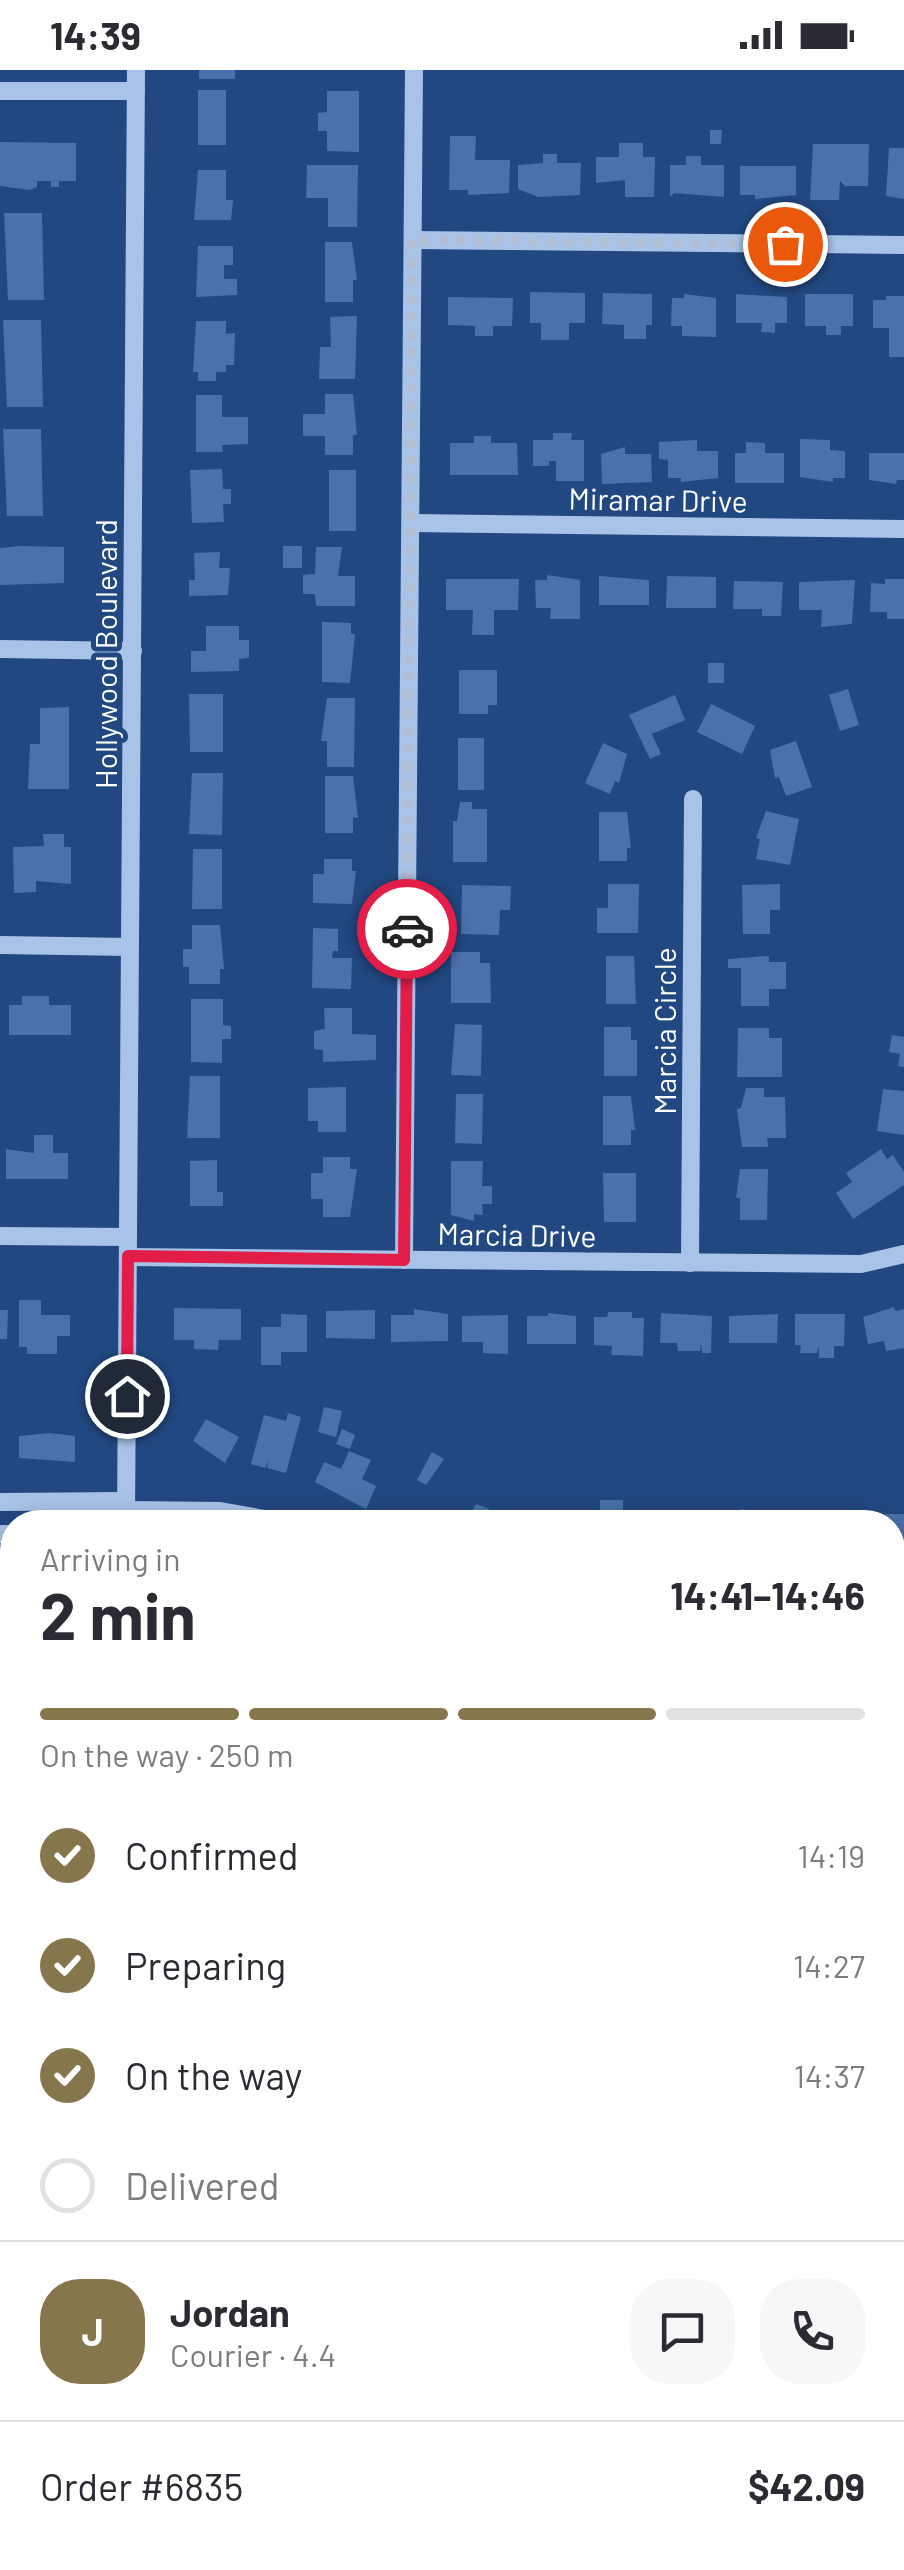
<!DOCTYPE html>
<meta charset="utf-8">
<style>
body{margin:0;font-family:Barlow,sans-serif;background:#f7f7f7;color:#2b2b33;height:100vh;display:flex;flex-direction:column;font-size:38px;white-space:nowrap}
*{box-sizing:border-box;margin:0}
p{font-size:32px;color:#7c7c81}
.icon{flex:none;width:55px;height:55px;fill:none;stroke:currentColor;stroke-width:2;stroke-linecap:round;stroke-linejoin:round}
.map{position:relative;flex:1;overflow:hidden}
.drawer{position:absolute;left:0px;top:1440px;width:905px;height:1060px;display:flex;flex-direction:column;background:#fff;border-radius:40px 40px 0 0;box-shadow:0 5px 25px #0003}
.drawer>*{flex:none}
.pin{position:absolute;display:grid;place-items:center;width:85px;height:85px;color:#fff;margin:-42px;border:5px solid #fff;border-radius:50%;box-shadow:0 2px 10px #0007}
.courier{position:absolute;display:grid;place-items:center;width:100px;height:100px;margin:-50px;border:8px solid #e11d48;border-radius:50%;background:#fff;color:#222;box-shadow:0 2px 12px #0007}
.headline em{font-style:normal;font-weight:700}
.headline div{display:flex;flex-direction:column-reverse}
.headline{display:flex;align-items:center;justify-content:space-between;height:170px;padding:0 40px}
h1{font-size:65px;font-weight:700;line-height:75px}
.bar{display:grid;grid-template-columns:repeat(4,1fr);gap:15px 10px;align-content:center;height:120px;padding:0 40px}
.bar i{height:12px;border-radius:8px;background:#e1e1e2}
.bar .current{background:#85764c}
.bar p{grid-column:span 4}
.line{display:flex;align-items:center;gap:25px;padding:0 40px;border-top:2px solid #e1e1e2}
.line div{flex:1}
.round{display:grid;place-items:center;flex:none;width:105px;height:105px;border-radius:40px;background:#f7f7f7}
ol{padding:0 40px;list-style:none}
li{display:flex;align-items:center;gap:30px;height:110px}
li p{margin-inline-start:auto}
li .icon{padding:10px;border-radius:50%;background:#85764c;color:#fff;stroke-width:4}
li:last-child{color:#7c7c81}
li i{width:55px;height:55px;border:5px solid #e1e1e2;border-radius:50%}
.status{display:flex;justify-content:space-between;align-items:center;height:70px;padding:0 50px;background:#fff;direction:ltr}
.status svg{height:28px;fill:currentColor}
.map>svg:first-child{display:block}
</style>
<div class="status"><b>14:39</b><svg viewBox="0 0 49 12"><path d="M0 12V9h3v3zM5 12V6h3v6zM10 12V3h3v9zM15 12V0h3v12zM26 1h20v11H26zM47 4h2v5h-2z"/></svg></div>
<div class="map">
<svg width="904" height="2500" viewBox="0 0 904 2500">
<rect width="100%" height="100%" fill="#224882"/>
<!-- building -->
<g fill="#4a71ab">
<rect x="199" y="0" width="36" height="9"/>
<rect x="198" y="20" width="28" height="55"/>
<polygon points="327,21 359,21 359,82 327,81 327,61 318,61 318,43 327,42"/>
<polygon points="710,60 722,60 721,74 710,74"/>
<polygon points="450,66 476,66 475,90 510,90 509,123 468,125 468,120 449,120"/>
<polygon points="0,72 76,73 76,111 59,111 59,117 51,117 51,111 37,111 37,117 30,120 0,116"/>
<polygon points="619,73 643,73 643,87 655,87 654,127 625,127 625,110 596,113 596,87 619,87"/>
<polygon points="813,74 869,74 868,116 845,116 840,111 839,130 810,130"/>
<polygon points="889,78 904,78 904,129 886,126"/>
<polygon points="543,84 557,84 557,93 581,93 580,125 538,127 518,119 518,95 543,93"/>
<polygon points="686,86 701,86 701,95 724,95 724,127 674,123 670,127 670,95 686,95"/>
<polygon points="307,95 358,95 357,157 328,157 328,128 306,128"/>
<polygon points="740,96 796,96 796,125 755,129 755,125 740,125"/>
<polygon points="198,100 226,100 226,130 233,130 231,150 194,150"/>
<polygon points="4,143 42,143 44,230 8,230"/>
<polygon points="325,172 352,172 357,210 353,210 353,232 325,232"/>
<polygon points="198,176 233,176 233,195 224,195 224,209 237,209 237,225 196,227"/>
<polygon points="530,222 585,223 585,253 569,253 569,270 541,270 541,253 530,253"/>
<polygon points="603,223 652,224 652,255 646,255 646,269 624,269 624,255 602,254"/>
<polygon points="684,224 716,228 716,267 682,266 682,256 671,256 672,228 684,228"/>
<polygon points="736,224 787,227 787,253 775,253 775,263 761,262 762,253 736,253"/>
<polygon points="805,224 853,224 853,256 841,256 841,265 826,265 826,256 805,256"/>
<polygon points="886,226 904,226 904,287 889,287 889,258 873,258 873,230 886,230"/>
<polygon points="448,227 513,228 512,256 493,256 493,266 475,266 475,256 448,255"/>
<polygon points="357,246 355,309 319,309 320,277 331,277 330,247"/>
<polygon points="3,250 41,250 43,337 7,337"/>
<polygon points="196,251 226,251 226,264 235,263 234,295 226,295 226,302 216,302 216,311 198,311 198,302 193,302"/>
<polygon points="325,324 353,324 357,365 353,365 353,385 325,385 325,366 303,366 303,344 325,344"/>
<polygon points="196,325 222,325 222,347 248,347 248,374 222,375 223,382 196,382"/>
<polygon points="3,359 41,359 43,446 7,446"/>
<polygon points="553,363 572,363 571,370 584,370 584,411 556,411 556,391 549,391 549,396 533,396 533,370 553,370"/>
<polygon points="474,366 491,366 491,373 517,373 518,405 450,405 450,373 474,373"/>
<polygon points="800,369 830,370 830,380 845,381 845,408 833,408 833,412 800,407"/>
<polygon points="697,370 697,381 718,381 718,408 681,412 681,408 668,408 668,390 659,389 659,372"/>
<polygon points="746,372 765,373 765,383 784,383 784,413 735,413 735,383 746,383"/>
<polygon points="625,377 625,384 651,384 652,412 602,414 601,384"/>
<polygon points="869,383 904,383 904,410 897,410 896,414 869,410"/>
<polygon points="222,399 223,419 231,419 231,434 223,434 224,452 192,453 190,400"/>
<rect x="329" y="400" width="27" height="61"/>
<polygon points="20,476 64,477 64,513 0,515 0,478"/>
<rect x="283" y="476" width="19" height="22"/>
<polygon points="316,477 342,477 338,506 355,506 355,536 316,536 315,524 303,524 303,505 315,504"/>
<polygon points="220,482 219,498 230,498 228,525 189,526 189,510 195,510 194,483"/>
<polygon points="547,505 580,510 580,549 550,549 551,538 536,538 535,510 547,510"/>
<polygon points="599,506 649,510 649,535 599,535"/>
<polygon points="667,506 716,507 716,538 666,538"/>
<polygon points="446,509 519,509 518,540 494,540 494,565 472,565 473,540 446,540"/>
<polygon points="885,509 904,509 904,549 887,549 887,542 870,542 871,513 885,514"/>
<polygon points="855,510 852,554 821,557 822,540 799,540 799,512"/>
<polygon points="734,511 783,512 781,546 762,546 762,539 733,539"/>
<polygon points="322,552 351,553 351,564 355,564 350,613 322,612"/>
<polygon points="206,556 239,556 239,570 249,570 249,588 239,589 239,601 191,602 191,581 206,581"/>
<rect x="708" y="593" width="16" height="20"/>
<polygon points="459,600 497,600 497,635 488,635 488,644 459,644"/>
<polygon points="848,619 859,655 840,661 829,625"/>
<polygon points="189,624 223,624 223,682 190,682"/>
<polygon points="675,625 685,650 652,664 661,684 650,689 629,645"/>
<polygon points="327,628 355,628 354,697 327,697 327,671 321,671"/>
<polygon points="711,634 755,656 742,684 697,662"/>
<polygon points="69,637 69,719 28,719 30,674 40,674 40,638"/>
<rect x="458" y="668" width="26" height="52"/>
<polygon points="796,671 812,717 786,726 779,707 775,708 770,680"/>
<polygon points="603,673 627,684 619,713 615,711 610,724 585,713"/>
<polygon points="192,703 223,703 222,765 189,764"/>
<polygon points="325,706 353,706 358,748 353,747 353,763 325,763"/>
<polygon points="460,732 472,732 472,739 487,739 487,792 453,792 453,751 457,751"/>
<polygon points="766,741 799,749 790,795 756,789 760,769 756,768"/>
<polygon points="599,742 627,742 631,778 627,778 627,791 599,791"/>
<polygon points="43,764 64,764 64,777 71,777 71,814 36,811 36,822 14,823 13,777 44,776"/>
<polygon points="193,779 222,779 222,839 192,839"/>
<polygon points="324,789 352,789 352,801 356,801 352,834 313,833 313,804 324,804"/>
<polygon points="608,814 639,814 638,863 597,863 597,838 608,838"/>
<polygon points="780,814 780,840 770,840 770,864 743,864 742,815"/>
<polygon points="462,815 511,816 510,840 500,840 499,865 461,864"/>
<polygon points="192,855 220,855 224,899 220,899 220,914 189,914 189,897 183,897 183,879 192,879"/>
<polygon points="313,858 338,859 338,881 333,881 332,888 352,888 351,919 312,918"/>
<polygon points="451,882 480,882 480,893 490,893 491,933 451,933"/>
<polygon points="606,886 634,886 636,934 606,934"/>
<polygon points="769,886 769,892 786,892 786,919 769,919 769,936 741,936 741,898 728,898 728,889"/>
<polygon points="22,926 49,926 49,935 71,935 71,965 9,965 9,935 22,935"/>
<polygon points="191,929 223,929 223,955 231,956 231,969 222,969 222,993 191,992"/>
<polygon points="324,938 352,938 352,964 376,965 376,990 323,992 323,980 314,979 314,961 325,959"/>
<polygon points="455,954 482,955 481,1006 451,1005"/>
<polygon points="604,957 631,957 631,970 637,970 637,1006 604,1006"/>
<polygon points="738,958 769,958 769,968 782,968 782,1007 737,1007"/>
<polygon points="892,965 904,967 904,997 898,996 900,984 889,982"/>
<polygon points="190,1006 220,1006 220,1068 187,1068"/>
<polygon points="346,1017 346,1062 318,1062 318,1051 308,1051 308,1018"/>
<polygon points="746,1018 764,1018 764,1027 785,1027 786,1068 767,1068 768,1077 742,1077 737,1039 741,1038"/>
<polygon points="883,1019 904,1021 904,1065 877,1061"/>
<polygon points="456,1024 483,1024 482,1074 455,1073"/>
<polygon points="603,1026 631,1026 635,1060 631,1060 631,1075 603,1075"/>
<polygon points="34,1065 53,1065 53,1083 68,1083 68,1109 6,1109 6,1079 34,1083"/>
<polygon points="881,1079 887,1089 893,1085 904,1102 904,1115 853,1149 836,1123 852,1112 846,1103"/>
<polygon points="323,1087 350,1087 350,1099 357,1099 350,1147 323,1147 323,1129 311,1129 311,1103 323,1103"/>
<polygon points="217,1090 217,1122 223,1122 223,1136 190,1136 190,1091"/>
<polygon points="451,1091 483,1091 482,1116 492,1116 492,1134 482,1134 483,1145 474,1144 474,1151 451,1145"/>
<polygon points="740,1099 768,1099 767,1150 740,1150 740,1128 736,1128"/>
<polygon points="603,1103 636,1103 636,1152 604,1152"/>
<polygon points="19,1230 41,1230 41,1245 70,1245 70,1266 57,1266 57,1284 27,1284 27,1277 19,1277"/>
<polygon points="894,1237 895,1241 904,1239 904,1278 886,1281 884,1271 868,1274 863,1247"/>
<polygon points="174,1238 241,1239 241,1270 219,1270 218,1280 194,1279 194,1270 174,1270"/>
<polygon points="414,1239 448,1244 448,1271 391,1272 391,1245 414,1245"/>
<polygon points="0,1240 8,1240 7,1269 0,1269"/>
<polygon points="375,1240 375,1269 326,1268 326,1241"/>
<polygon points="608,1242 632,1242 632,1248 644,1248 643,1286 611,1285 612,1276 594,1275 594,1247 607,1247"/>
<polygon points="548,1243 576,1246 576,1274 527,1274 527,1246 548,1246"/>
<polygon points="661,1243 712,1246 711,1283 702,1283 701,1273 700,1281 678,1281 677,1273 660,1273"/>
<polygon points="281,1244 307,1245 307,1282 281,1282 281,1295 261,1295 261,1257 281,1257"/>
<polygon points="778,1244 777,1273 729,1273 729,1246"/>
<polygon points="795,1244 845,1244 844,1276 834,1276 834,1288 819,1288 819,1276 817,1283 800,1283 801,1275 795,1275"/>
<polygon points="508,1245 508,1284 483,1283 483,1272 462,1272 462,1246"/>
<polygon points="324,1337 342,1341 336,1367 318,1362"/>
<polygon points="288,1343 301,1347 286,1403 267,1398 269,1390 265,1398 251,1394 264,1345 286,1351"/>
<polygon points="206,1349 239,1367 225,1393 193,1371"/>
<polygon points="342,1359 355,1365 350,1379 336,1374"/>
<polygon points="50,1363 75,1366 75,1392 19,1388 19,1366"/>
<polygon points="349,1381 371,1390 362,1409 376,1416 366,1439 315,1412 324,1392 341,1399"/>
<polygon points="432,1382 444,1389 426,1415 417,1410"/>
<rect x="600" y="1430" width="23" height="22"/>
<polygon points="476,1434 489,1439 485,1452 467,1452"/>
<polygon points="741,1439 773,1444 772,1452 736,1452"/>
<polygon points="431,1441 460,1452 427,1452"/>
<rect x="819" y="1444" width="28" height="8"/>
<polygon points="882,1444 904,1444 904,1496 892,1493 892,1452 882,1452"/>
<polygon points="898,1972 904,1972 904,2001 897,2001"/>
<polygon points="1,2300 12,2300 12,2350 0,2350"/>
<polygon points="12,2450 12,2469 0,2469 0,2451"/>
<rect x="177" y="2488" width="25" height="12"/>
<polygon points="324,2488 348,2488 349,2499 324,2499"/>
<rect x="459" y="2488" width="28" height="12"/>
<polygon points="549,2488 605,2488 605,2499 549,2500"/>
<polygon points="620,2488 690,2488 693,2500 620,2500"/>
<polygon points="786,2488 807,2488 815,2500 766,2500"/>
</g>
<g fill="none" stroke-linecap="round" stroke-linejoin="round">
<!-- minor -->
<g stroke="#a9c3e8" stroke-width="18">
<polyline points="0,21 136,21"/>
<polyline points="413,170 904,175"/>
<polyline points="411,453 904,459"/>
<polyline points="0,579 133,581"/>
<polyline points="0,875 130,877"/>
<polyline points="0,1166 128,1167"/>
<polyline points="128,1187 861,1194 904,1184"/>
<polyline points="404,1190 414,0"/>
<polyline points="690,1193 693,729"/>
<polyline points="0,1432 126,1431"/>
<polyline points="126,1440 220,1441 281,1452"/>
<polyline points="126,1452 136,0"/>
<polyline points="0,1464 12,1464"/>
<polyline points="892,1545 904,1545"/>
<polyline points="892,1912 904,1913"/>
<polyline points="0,2400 12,2400"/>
<polyline points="867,2488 874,2500"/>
<polyline points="113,2500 113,2488"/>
<polyline points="410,2500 410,2488"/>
</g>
</g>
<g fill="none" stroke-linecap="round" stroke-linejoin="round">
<!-- done -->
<polyline stroke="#b2bfd3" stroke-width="10" stroke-dasharray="0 18" points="407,859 412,170 785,174"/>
<!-- route -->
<polyline stroke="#e11d48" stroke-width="12" points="127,1326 128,1186 404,1190 407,859"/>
</g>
<g text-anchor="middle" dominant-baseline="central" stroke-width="10" stroke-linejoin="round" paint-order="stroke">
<!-- street labels -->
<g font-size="30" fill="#fff" stroke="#224882">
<text transform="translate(658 429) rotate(1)">Miramar Drive</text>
<text transform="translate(105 584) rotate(-90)">Hollywood Boulevard</text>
<text transform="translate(664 961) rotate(-90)">Marcia Circle</text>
<text transform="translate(517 1164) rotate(1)">Marcia Drive</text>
</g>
</g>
</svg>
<div class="pin" style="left:785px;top:174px;background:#ea580c"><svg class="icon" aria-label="bag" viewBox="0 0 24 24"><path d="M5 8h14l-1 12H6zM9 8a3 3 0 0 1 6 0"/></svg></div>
<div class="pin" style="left:127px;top:1326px;background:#1f2937"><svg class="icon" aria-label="home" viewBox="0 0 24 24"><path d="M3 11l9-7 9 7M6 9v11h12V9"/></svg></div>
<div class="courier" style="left:407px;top:859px"><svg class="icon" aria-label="car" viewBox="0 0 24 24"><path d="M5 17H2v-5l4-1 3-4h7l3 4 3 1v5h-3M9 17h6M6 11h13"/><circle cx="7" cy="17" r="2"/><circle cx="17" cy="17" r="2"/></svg></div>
<section class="drawer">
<div class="headline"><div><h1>2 min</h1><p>Arriving in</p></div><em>14:41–14:46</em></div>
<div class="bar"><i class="current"></i><i class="current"></i><i class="current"></i><i></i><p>On the way · 250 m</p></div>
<ol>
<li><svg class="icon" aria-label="check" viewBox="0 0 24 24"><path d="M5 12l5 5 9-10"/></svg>Confirmed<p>14:19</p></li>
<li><svg class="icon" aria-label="check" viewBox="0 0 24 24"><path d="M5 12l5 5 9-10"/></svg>Preparing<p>14:27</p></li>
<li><svg class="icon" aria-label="check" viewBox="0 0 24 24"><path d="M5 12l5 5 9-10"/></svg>On the way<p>14:37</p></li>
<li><i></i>Delivered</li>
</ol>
<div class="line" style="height:180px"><b class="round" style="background:#85764c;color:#fff">J</b><div><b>Jordan</b><p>Courier · 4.4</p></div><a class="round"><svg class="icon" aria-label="chat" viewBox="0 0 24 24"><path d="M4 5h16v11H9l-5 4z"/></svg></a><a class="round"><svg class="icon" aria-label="phone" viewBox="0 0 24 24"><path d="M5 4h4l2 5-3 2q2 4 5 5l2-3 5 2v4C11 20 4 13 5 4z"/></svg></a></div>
<div class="line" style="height:130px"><div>Order #6835</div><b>$42.09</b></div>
</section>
</div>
